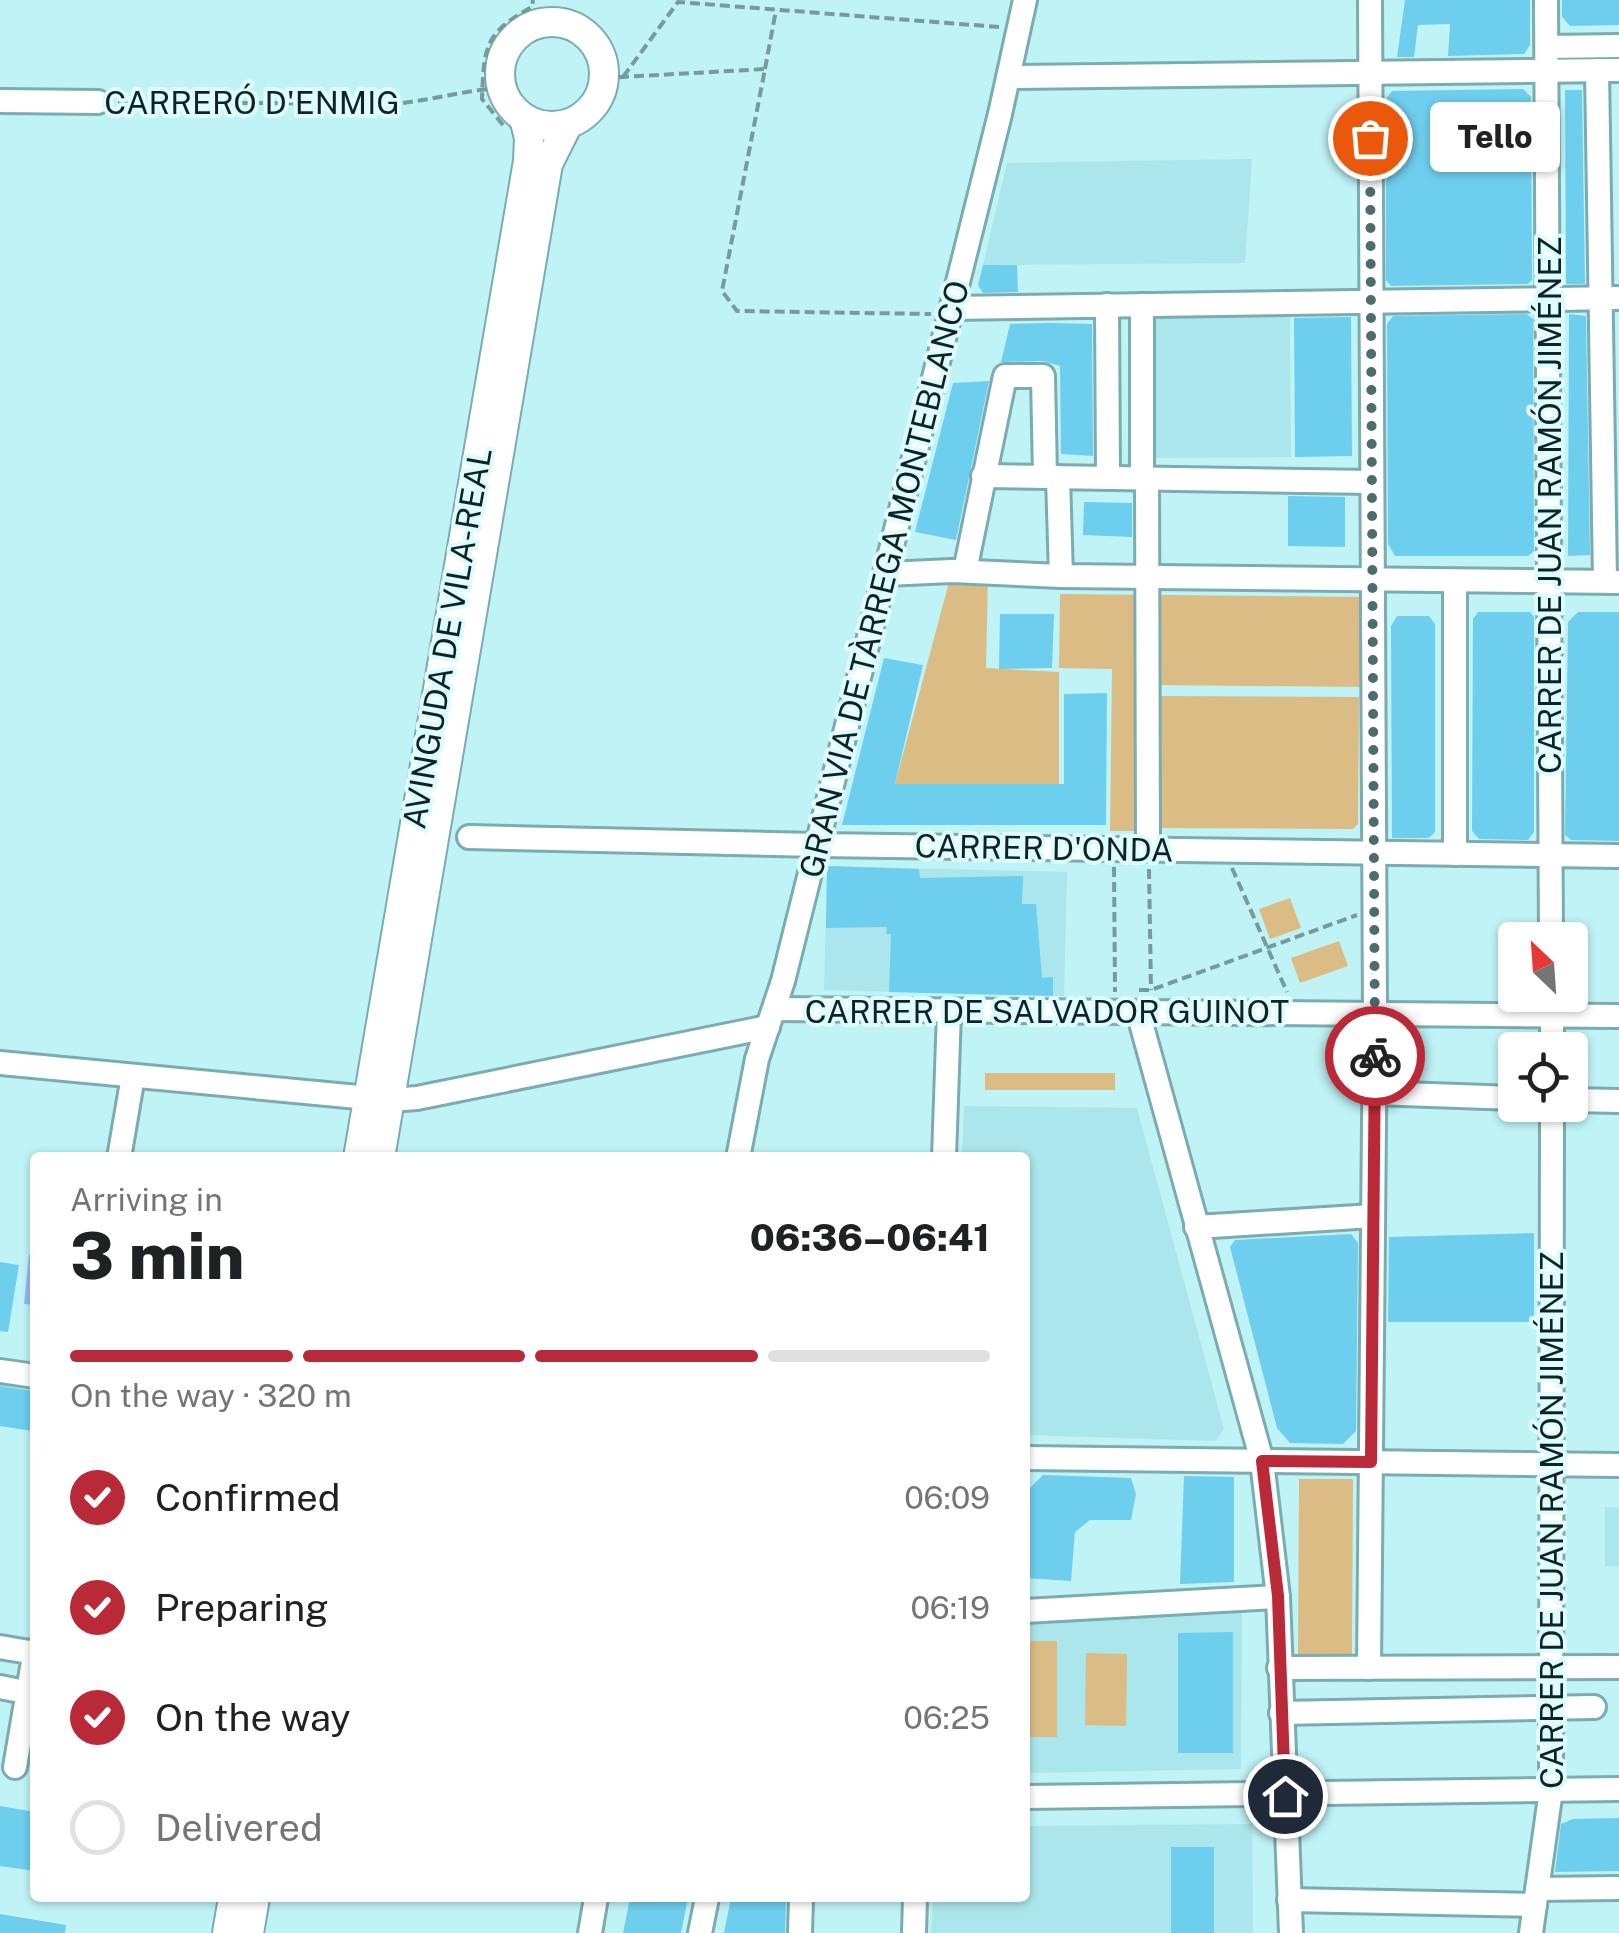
<!DOCTYPE html>
<meta charset="utf-8">
<style>
body{margin:0;font-family:"Public Sans",sans-serif;background:#f6f6f6;color:#202124;height:100vh;display:flex;flex-direction:column;font-size:38px;white-space:nowrap}
*{box-sizing:border-box;margin:0}
p{font-size:32px;color:#757577}
.icon{flex:none;width:55px;height:55px;fill:none;stroke:currentColor;stroke-width:2;stroke-linecap:round;stroke-linejoin:round}
.map{position:relative;flex:1;overflow:hidden}
.sheet{position:absolute;left:30px;top:1152px;width:1000px;height:750px;display:flex;flex-direction:column;background:#fff;border-radius:10px;box-shadow:0 2px 8px #0004}
.sheet>*{flex:none}
.needle{width:65px;rotate:335deg}
.buttons{position:absolute;left:1498px;top:922px;display:grid;gap:20px}
.buttons a{display:grid;place-items:center;width:90px;height:90px;border-radius:10px;background:#fff;box-shadow:0 2px 8px #0004;font-size:50px}
.pin{position:absolute;display:grid;place-items:center;width:85px;height:85px;color:#fff;margin:-42px;border:5px solid #fff;border-radius:50%;box-shadow:0 2px 10px #0007}
.courier{position:absolute;display:grid;place-items:center;width:100px;height:100px;margin:-50px;border:8px solid #ba2937;border-radius:50%;background:#fff;color:#222;box-shadow:0 2px 12px #0007}
.bubble{position:absolute;height:70px;border-radius:10px;background:#fff;box-shadow:0 2px 8px #0004;font-size:32px;font-weight:800;line-height:70px;text-align:center}
.head em{font-style:normal;font-weight:800}
.head div{display:flex;flex-direction:column-reverse}
.head{display:flex;align-items:center;justify-content:space-between;height:170px;padding:0 40px}
h1{font-size:65px;font-weight:800;line-height:75px}
.bar{display:grid;grid-template-columns:repeat(4,1fr);gap:15px 10px;align-content:center;height:120px;padding:0 40px}
.bar i{height:12px;border-radius:8px;background:#e0e0e0}
.bar .on{background:#ba2937}
.bar p{grid-column:span 4}
ol{padding:0 40px;list-style:none}
li{display:flex;align-items:center;gap:30px;height:110px}
li p{margin-inline-start:auto}
li .icon{padding:10px;border-radius:50%;background:#ba2937;color:#fff;stroke-width:4}
li:last-child{color:#757577}
li i{width:55px;height:55px;border:5px solid #e0e0e0;border-radius:50%}
.map>svg:first-child{display:block}
</style>
<div class="map">
<svg width="1619" height="1933" viewBox="0 0 1619 1933">
<rect width="100%" height="100%" fill="#c0f3f6"/>
<!-- built -->
<g fill="#aae6eb">
<polygon points="1252,159 1245,263 983,265 1007,163"/>
<polygon points="1290,315 1291,457 1153,458 1151,318"/>
<polygon points="827,866 1067,872 1064,996 824,990"/>
<polygon points="964,1106 1137,1108 1224,1429 1215,1441 1025,1435 1025,1158 962,1157"/>
<rect x="1605" y="1507" width="14" height="59"/>
<polygon points="1242,1609 1241,1769 1025,1773 1025,1617"/>
<polygon points="1252,1824 1253,1933 931,1933 933,1898 1025,1898 1025,1826"/>
</g>
<!-- green -->
<g fill="#dbbc85">
<polygon points="952,571 988,572 986,668 1059,672 1059,784 895,784"/>
<polygon points="1060,594 1365,597 1363,687 1153,685 1151,831 1110,831 1112,669 1059,668"/>
<polygon points="1159,696 1359,697 1358,824 1353,829 1158,828"/>
<polygon points="1290,898 1301,928 1270,939 1259,909"/>
<polygon points="1339,941 1348,966 1300,983 1291,958"/>
<rect x="985" y="1073" width="130" height="17"/>
<polygon points="1299,1479 1353,1479 1352,1654 1298,1654"/>
<rect x="1025" y="1641" width="32" height="96"/>
<polygon points="1086,1653 1127,1654 1126,1726 1085,1725"/>
</g>
<!-- water -->
<polygon fill="#95bafa" points="29,1255 35,1256 35,1305 24,1304"/>
<!-- building -->
<g fill="#6eceee">
<polygon points="1405,0 1530,0 1530,45 1524,54 1448,56 1450,24 1418,25 1414,57 1397,57"/>
<polygon points="1562,0 1619,0 1619,25 1570,26 1562,17"/>
<polygon points="1523,89 1531,97 1532,280 1528,284 1391,286 1386,280 1386,99 1392,91"/>
<polygon points="1565,90 1582,90 1585,284 1566,284"/>
<polygon points="983,265 1017,265 1018,292 983,293 978,285"/>
<polygon points="1527,314 1533,319 1534,551 1528,556 1395,556 1388,544 1387,324 1393,316"/>
<polygon points="1569,314 1586,316 1590,555 1568,556"/>
<polygon points="1351,317 1352,456 1295,457 1294,318"/>
<polygon points="1052,323 1092,324 1093,456 1061,454 1060,366 1043,361 1001,362 1010,324"/>
<polygon points="989,381 956,540 915,532 953,383"/>
<polygon points="1288,496 1345,497 1345,547 1288,546"/>
<polygon points="1084,502 1132,503 1132,537 1083,535"/>
<polygon points="1478,612 1530,612 1534,617 1534,832 1528,840 1479,839 1472,831 1473,619"/>
<polygon points="1578,612 1619,612 1619,841 1571,840 1565,835 1568,622"/>
<polygon points="1000,614 1054,614 1052,668 999,669"/>
<polygon points="1397,616 1429,616 1435,624 1435,832 1429,838 1392,838 1391,626"/>
<polygon points="884,658 923,665 895,784 1064,784 1064,694 1107,693 1106,825 842,825"/>
<polygon points="827,866 919,869 920,878 1023,876 1022,904 1036,904 1042,978 1053,977 1053,996 889,992 891,934 886,934 887,927 826,928"/>
<polygon points="1534,1233 1534,1322 1388,1322 1389,1237"/>
<polygon points="1351,1234 1358,1243 1356,1431 1343,1444 1290,1443 1277,1428 1230,1247 1235,1240"/>
<polygon points="0,1262 19,1265 8,1332 0,1331"/>
<polygon points="0,1386 35,1391 32,1431 0,1426"/>
<polygon points="1043,1475 1131,1478 1136,1494 1131,1520 1090,1520 1075,1532 1071,1581 1025,1578 1026,1492"/>
<polygon points="1184,1476 1234,1477 1234,1582 1180,1584"/>
<polygon points="1233,1632 1233,1753 1178,1753 1178,1633"/>
<polygon points="0,1806 35,1812 35,1871 0,1866"/>
<polygon points="1619,1818 1619,1871 1555,1872 1561,1824 1573,1819"/>
<rect x="1171" y="1847" width="43" height="86"/>
<polygon points="630,1898 688,1898 681,1933 623,1933"/>
<polygon points="731,1898 786,1898 785,1933 724,1933"/>
<polygon points="0,1914 66,1925 65,1933 0,1933"/>
</g>
<g fill="none" stroke-linecap="round" stroke-linejoin="round">
<defs>
<g id="minor">
<polyline points="1546,0 1551,940"/>
<polyline points="1547,47 1619,46"/>
<polyline points="1597,70 1605,581"/>
<polyline points="1009,77 1619,70"/>
<polyline points="0,101 98,102"/>
<polyline points="1107,305 1108,478"/>
<polyline points="1142,305 1142,478"/>
<polyline points="952,308 1619,298"/>
<polyline points="983,476 1372,482"/>
<polyline points="1058,477 1061,576"/>
<polyline points="1147,479 1148,849"/>
<polyline points="965,571 1005,376 1043,376 1045,477"/>
<polyline points="885,574 952,571 1061,576 1619,582"/>
<polyline points="469,837 817,845 1619,856"/>
<polyline points="1455,854 1455,581"/>
<polyline points="1552,995 1552,1050"/>
<polyline points="774,1009 1619,1016"/>
<polyline points="1138,1012 1262,1461 1278,1597 1291,1933"/>
<polyline points="0,1063 390,1100 417,1098 768,1027"/>
<polyline points="1374,1093 1515,1098"/>
<polyline points="1570,1100 1619,1101"/>
<polyline points="119,1158 133,1076"/>
<polyline points="738,1158 757,1059 783,981 1000,114 1025,0"/>
<polyline points="944,1158 949,1011"/>
<polyline points="1196,1227 1373,1216"/>
<polyline points="0,1371 35,1376"/>
<polyline points="1025,1458 1619,1465"/>
<polyline points="1025,1611 1278,1597"/>
<polyline points="0,1647 35,1653"/>
<polyline points="1279,1668 1619,1667"/>
<polyline points="1369,1668 1375,1014 1370,0"/>
<polyline points="0,1687 35,1694"/>
<polyline points="1281,1713 1594,1707"/>
<polyline points="15,1767 35,1650"/>
<polyline points="1025,1797 1619,1789"/>
<polyline points="1537,1889 1619,1888"/>
<polyline points="1289,1900 1535,1905"/>
<polyline points="590,1933 596,1898"/>
<polyline points="700,1933 707,1898"/>
<polyline points="800,1933 801,1898"/>
<polyline points="914,1933 915,1898"/>
<polyline points="1531,1933 1551,1790 1552,1105"/>
</g>
<g id="major">
<circle cx="552" cy="74" r="52"/>
<polyline points="358,1158 528,161 529,138 524,118"/>
<polyline points="380,1158 548,164 568,124"/>
<polyline points="227,1933 233,1898"/>
<polyline points="249,1933 255,1898"/>
</g>
</defs>
<!-- minor casing -->
<use href="#minor" stroke="#7bacaf" stroke-width="28"/>
<!-- major casing -->
<use href="#major" stroke="#7bacaf" stroke-width="32"/>
<!-- path -->
<g stroke="#759b9e" stroke-width="4" stroke-dasharray="10 5" stroke-linecap="butt">
<polyline points="765,69 776,10"/>
<polyline points="623,77 678,2 999,27"/>
<polyline points="604,78 765,69 722,291 737,311 931,314"/>
<path d="M118,102L392,104C430,101 464,90 502,88"/>
<path d="M503,125L482,99C484,47 484,33 532,7L533,0"/>
<polyline points="1114,867 1115,992"/>
<polyline points="1232,868 1287,992"/>
<polyline points="1149,869 1151,990"/>
<polyline points="1139,990 1151,990 1357,915"/>
</g>
<!-- minor -->
<use href="#minor" stroke="#fff" stroke-width="22"/>
<!-- major -->
<use href="#major" stroke="#fff" stroke-width="28"/>
</g>
<g fill="none" stroke-linecap="round" stroke-linejoin="round">
<!-- done -->
<polyline stroke="#4d6c6e" stroke-width="10" stroke-dasharray="0 18" points="1370,138 1375,1056"/>
<!-- route -->
<polyline stroke="#ba2937" stroke-width="12" points="1285,1796 1278,1596 1262,1461 1371,1462 1375,1056"/>
</g>
<g text-anchor="middle" dominant-baseline="central" stroke-width="8" stroke-linejoin="round" paint-order="stroke">
<!-- street labels -->
<g font-size="32" fill="#0f2325" stroke="#defcfe">
<text x="252" y="102">CARRERÓ D'ENMIG</text>
<text transform="translate(1549 505) rotate(-90)">CARRER DE JUAN RAMÓN JIMÉNEZ</text>
<text transform="translate(884 579) rotate(-76)">GRAN VIA DE TÀRREGA MONTEBLANCO</text>
<text transform="translate(447 638) rotate(-80)">AVINGUDA DE VILA-REAL</text>
<text transform="translate(1044 848) rotate(1)">CARRER D'ONDA</text>
<text x="1047" y="1011">CARRER DE SALVADOR GUINOT</text>
<text transform="translate(1551 1520) rotate(-90)">CARRER DE JUAN RAMÓN JIMÉNEZ</text>
</g>
</g>
</svg>
<div class="buttons">
<a><svg class="needle" viewBox="-14 -14 28 28"><path d="M0-13l5 13h-10z" fill="#e53935"/><path d="M0 13l5-13h-10z" fill="#757577"/></svg></a>
<a><svg class="icon" aria-label="locate" viewBox="0 0 24 24"><circle cx="12" cy="12" r="6"/><path d="M12 2v4M12 18v4M2 12h4M18 12h4"/></svg></a>
</div>
<div class="pin" style="left:1370px;top:138px;background:#ea580c"><svg class="icon" aria-label="bag" viewBox="0 0 24 24"><path d="M5 8h14l-1 12H6zM9 8a3 3 0 0 1 6 0"/></svg></div>
<div class="pin" style="left:1285px;top:1796px;background:#1f2937"><svg class="icon" aria-label="home" viewBox="0 0 24 24"><path d="M3 11l9-7 9 7M6 9v11h12V9"/></svg></div>
<div class="courier" style="left:1375px;top:1056px"><svg class="icon" aria-label="bike" viewBox="0 0 24 24"><circle cx="6" cy="16" r="4"/><circle cx="18" cy="16" r="4"/><path d="M6 16l4-8h5l3 8M10 8l3 8H6M13 5h3"/></svg></div>
<div class="bubble" style="left:1430px;top:102px;width:130px">Tello</div>
<section class="sheet">
<div class="head"><div><h1>3 min</h1><p>Arriving in</p></div><em>06:36–06:41</em></div>
<div class="bar"><i class="on"></i><i class="on"></i><i class="on"></i><i></i><p>On the way · 320 m</p></div>
<ol>
<li><svg class="icon" aria-label="check" viewBox="0 0 24 24"><path d="M5 12l5 5 9-10"/></svg>Confirmed<p>06:09</p></li>
<li><svg class="icon" aria-label="check" viewBox="0 0 24 24"><path d="M5 12l5 5 9-10"/></svg>Preparing<p>06:19</p></li>
<li><svg class="icon" aria-label="check" viewBox="0 0 24 24"><path d="M5 12l5 5 9-10"/></svg>On the way<p>06:25</p></li>
<li><i></i>Delivered</li>
</ol>
</section>
</div>
